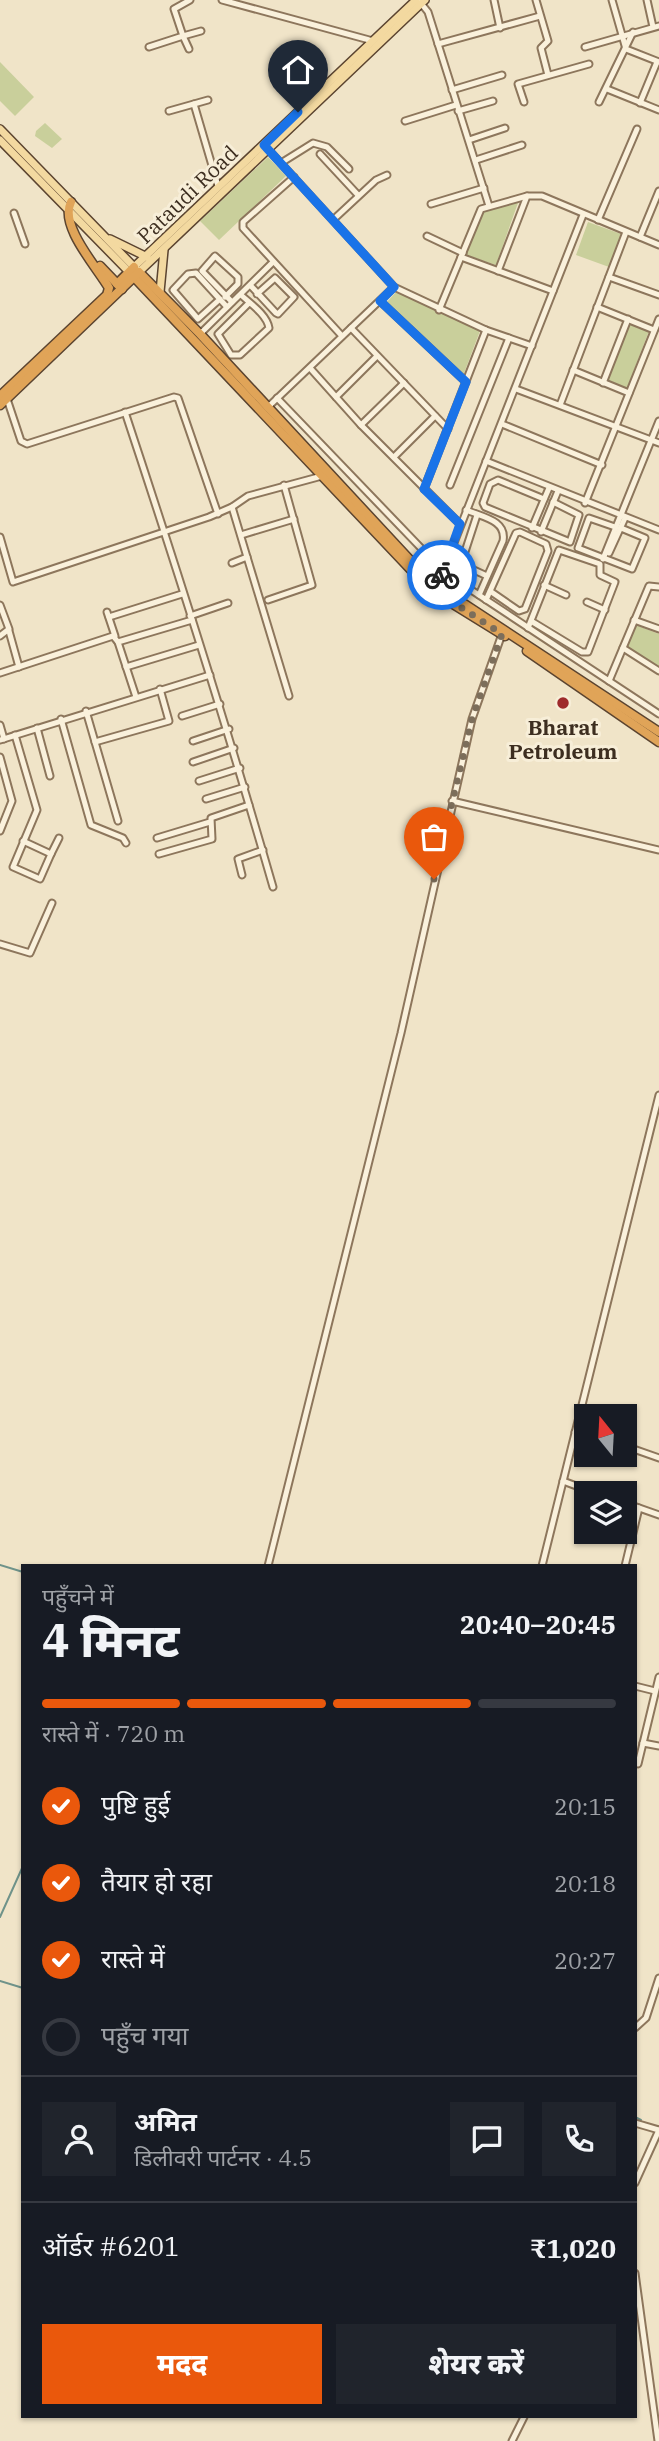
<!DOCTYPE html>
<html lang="hi">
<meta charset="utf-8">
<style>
body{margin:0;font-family:"IBM Plex Serif","Noto Sans Devanagari",serif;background:#20242c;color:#f1f3f6;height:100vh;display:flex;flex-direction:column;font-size:26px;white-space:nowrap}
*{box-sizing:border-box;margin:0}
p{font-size:23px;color:#9ea1a6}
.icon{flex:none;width:38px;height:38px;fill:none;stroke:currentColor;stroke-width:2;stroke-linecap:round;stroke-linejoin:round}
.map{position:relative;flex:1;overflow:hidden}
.sheet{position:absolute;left:21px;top:1564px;width:616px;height:854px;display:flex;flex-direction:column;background:#171b24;border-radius:0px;box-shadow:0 2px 5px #0004}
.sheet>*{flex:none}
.needle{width:46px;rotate:342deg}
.tools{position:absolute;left:574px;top:1404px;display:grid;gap:14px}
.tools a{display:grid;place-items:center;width:63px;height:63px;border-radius:0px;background:#171b24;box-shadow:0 2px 5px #0004;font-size:35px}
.pin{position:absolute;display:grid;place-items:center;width:60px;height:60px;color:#fff;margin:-72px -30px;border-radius:50% 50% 50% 0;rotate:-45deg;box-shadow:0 0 7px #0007}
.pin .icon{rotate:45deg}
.courier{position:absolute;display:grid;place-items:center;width:70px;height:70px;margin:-35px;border:5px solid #1a73e8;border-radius:50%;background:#fff;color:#222;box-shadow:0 2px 9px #0007}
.summary em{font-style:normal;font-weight:800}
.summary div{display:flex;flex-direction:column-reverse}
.summary{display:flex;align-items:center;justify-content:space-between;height:119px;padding:0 21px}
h1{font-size:46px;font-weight:800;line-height:52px}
.bar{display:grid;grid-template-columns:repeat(4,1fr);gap:10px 7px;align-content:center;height:84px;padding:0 21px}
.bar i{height:9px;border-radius:5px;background:#363941}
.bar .selected{background:#ea580c}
.bar p{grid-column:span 4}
.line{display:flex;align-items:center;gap:18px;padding:0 21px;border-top:2px solid #363941}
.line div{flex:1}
.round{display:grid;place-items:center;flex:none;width:74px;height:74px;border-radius:0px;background:#20242c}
ol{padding:0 21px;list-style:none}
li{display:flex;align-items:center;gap:21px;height:77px}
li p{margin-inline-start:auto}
li .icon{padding:7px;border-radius:50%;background:#ea580c;color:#fff;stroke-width:4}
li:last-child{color:#9ea1a6}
li i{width:38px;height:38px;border:4px solid #363941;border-radius:50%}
.primary-button{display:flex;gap:14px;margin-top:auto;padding:14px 21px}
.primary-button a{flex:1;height:80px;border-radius:0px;background:#ea580c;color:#fff;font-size:28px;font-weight:800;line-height:80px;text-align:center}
.primary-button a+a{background:#20242c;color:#f1f3f6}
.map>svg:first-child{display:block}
</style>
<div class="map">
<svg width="659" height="2441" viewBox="0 0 659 2441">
<rect width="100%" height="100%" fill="#f0e4c8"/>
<!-- green -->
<g fill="#c9cf9b">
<polygon points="0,62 34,97 15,116 0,101"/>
<polygon points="45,123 62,139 52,148 35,136 36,131"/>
<polygon points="268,157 286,176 219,240 200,221"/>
<polygon points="519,200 496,265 466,255 483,212"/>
<polygon points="588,222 621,234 609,267 576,255"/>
<polygon points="397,291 480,331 463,376 387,302"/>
<polygon points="630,324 649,331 627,388 608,380"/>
<polygon points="636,625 659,634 659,667 627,647"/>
</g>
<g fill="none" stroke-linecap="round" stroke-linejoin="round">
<!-- stream -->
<g stroke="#6f938a" stroke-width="2">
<polyline points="0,1565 23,1572"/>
<polyline points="0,1917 23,1866"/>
<polyline points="0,1981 23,1988"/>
<polyline points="635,2117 641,2120"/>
</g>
<defs>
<g id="minor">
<polyline points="222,0 373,41"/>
<polyline points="494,0 500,28"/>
<polyline points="536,0 548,41 541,48 548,75"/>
<polyline points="612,0 626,49 659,62"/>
<polyline points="647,0 653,27"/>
<polyline points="420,2 428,12 489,206"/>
<polyline points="438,44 540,16"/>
<polyline points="149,47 183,36 174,9 190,0"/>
<polyline points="585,47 659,26"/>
<polyline points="189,49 183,36 201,31"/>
<polyline points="607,89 659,110"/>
<polyline points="452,90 502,75"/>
<polyline points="524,102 518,84 589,64"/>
<polyline points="599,102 633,32"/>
<polyline points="640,103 657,62"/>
<polyline points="194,104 218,186"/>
<polyline points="169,111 208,100"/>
<polyline points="458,111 493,101"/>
<polyline points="405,121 456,105"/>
<polyline points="469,140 505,128"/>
<polyline points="266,147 394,287 486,330 532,346"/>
<polyline points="320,154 358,195"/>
<polyline points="476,160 522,145"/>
<polyline points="281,163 313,143 327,147 349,169"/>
<polyline points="294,177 243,222 243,228 342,336"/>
<polyline points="431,204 484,188"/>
<polyline points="14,213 25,244"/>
<polyline points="334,219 376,180 387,175"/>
<polyline points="598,220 637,129"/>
<polyline points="427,236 463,253"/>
<polyline points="640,237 659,191"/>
<polyline points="461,257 553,291"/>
<polyline points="498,271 527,196 542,196 659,245"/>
<polyline points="609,277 659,295"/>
<polyline points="251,286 276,313 278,314 294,297 275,278 257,294"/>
<path d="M241,295C251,304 267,315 269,328L240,355H231L218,334L249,303"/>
<polyline points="225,297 238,284 238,277 215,256 202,271 232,302"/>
<polyline points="220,299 198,319 173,290 188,274 196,273 227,307"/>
<polyline points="380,301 466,382"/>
<polyline points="597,307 654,330"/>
<polyline points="439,310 481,209 527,196"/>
<polyline points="351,328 448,429"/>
<polyline points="200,334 272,263"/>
<polyline points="310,368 361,425 460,524"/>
<polyline points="573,370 629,393"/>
<polyline points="603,383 628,319"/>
<polyline points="516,389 659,443"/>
<polyline points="336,397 376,357"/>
<polyline points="277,398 444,572 659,714"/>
<polyline points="7,399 21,441 27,444 174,397 178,398 218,514"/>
<polyline points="560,405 626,232"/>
<polyline points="267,408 394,287"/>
<path d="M125,412C177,569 227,727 273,887"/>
<polyline points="502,424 602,465"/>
<polyline points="361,425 404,383"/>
<polyline points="394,457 435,416"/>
<polyline points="486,461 659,530"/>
<polyline points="450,485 509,338"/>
<polyline points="424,489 486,330"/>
<polyline points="544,499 498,480 490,484 483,503 485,507 570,542 579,515 553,502"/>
<polyline points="585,503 659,319"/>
<polyline points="232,507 247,557"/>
<path d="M466,510C482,517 507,520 503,541L479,595"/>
<polyline points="477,515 461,564 487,576"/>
<polyline points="615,527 589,518 578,548 632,569 645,538 621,528"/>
<polyline points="532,528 549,488"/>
<polyline points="541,532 558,491"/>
<polyline points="241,535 294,519"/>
<polyline points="0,537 13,582 209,517 232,507 248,496 322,476"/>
<polyline points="609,553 625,518"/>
<polyline points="603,559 659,421"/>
<polyline points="232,563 247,557 289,696"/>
<polyline points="544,585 566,595"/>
<polyline points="437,586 583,215"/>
<polyline points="268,600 312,585 284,485"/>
<polyline points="486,600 516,533 520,532 546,544 548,551 525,609 519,611 490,591"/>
<polyline points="587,602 605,610"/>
<polyline points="0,605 9,629 0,636"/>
<polyline points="107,612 115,636"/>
<polyline points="190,616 228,603"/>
<polyline points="109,617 182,594"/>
<polyline points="634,620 659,629"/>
<polyline points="528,628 559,550 600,564 600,575 615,582 588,652 582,652 531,621"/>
<polyline points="9,631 19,667"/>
<polyline points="623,648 659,671"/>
<polyline points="126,667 199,645"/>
<polyline points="0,673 113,636 118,642"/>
<polyline points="609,681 649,586 659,587"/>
<polyline points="136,697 118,642 192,620"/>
<polyline points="86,711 118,821"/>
<polyline points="182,716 220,704"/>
<polyline points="61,719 91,825 123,838 126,843"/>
<polyline points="0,725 4,739"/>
<polyline points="37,728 50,776"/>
<polyline points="15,735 37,810 13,867 40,879 51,854"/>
<polyline points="0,740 210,675"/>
<polyline points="193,741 229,729"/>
<polyline points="95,742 169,721 160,689"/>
<polyline points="0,757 12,801 0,831"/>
<polyline points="193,762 234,748"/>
<polyline points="199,781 240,768"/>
<polyline points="206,799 245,787"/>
<polyline points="452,801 659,850"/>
<polyline points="157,838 210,822"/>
<polyline points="23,841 51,854 59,838"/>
<polyline points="159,854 212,839 211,818 249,805"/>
<polyline points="242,875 238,859 263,850"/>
<polyline points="0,944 30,953 52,903"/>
<polyline points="575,1432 586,1435"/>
<polyline points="625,1446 659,1458"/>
<polyline points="563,1481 595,1493"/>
<polyline points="625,1503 659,1515"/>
<polyline points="268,1566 401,1033 472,719 502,634"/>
<polyline points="542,1566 659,1095"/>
<polyline points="625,1566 639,1508"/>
<polyline points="635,1686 655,1691"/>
<polyline points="643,1743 659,1746"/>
<polyline points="638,1764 659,1677"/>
<polyline points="635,2028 646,2018 659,1978"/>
<polyline points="635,2123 659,2130"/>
<polyline points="635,2183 659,2130"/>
<polyline points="635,2273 658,2441"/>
<polyline points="512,2441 524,2417"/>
</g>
<g id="major">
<polyline points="0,129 139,272 425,0"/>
<polyline points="0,140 132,275"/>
<polyline points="110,239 147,257"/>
<polyline points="134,267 416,0"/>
<polyline points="160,292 164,250"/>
</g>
<g id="highway">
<polyline points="100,266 122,289"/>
<polyline points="134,277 416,575 450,602 505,636"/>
<polyline points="117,284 134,267"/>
<path d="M0,396L107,295L109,288C97,267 59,226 71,202"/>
<polyline points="0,405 139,272 200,334 420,571 443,590 659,732"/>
<polyline points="527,651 659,742"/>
</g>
</defs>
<!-- minor casing -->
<use href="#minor" stroke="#8d765c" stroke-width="9"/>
<!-- major casing -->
<use href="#major" stroke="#5b4430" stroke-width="10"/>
<!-- highway casing -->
<use href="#highway" stroke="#5b4430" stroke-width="11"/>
<!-- minor -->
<use href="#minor" stroke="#faf1dc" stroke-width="5"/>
<!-- major -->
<use href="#major" stroke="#f3d9a0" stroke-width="7"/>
<!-- highway -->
<use href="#highway" stroke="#e0a458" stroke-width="8"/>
</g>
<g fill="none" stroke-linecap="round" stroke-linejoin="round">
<!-- done -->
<polyline stroke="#7c6e5b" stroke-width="7" stroke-dasharray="0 12.6" points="434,879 472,719 502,634 434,590 442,575"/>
<!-- route -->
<polyline stroke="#1a73e8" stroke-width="9" points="298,112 264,145 394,287 380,301 466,382 424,489 460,524 442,575"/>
</g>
<!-- markers -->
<circle fill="#9e2a2b" stroke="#f7eed8" stroke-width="2.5" cx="563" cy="703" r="7"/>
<g text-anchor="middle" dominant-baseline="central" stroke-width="6" stroke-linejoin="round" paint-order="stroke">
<!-- street labels -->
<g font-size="21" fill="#3d2e20" stroke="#f7eed8">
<text transform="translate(187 194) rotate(-44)">Pataudi Road</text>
</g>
<!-- poi labels -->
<g font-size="21" font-weight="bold" fill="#3d2e20" stroke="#f7eed8">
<text x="563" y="727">Bharat<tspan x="563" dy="24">Petroleum</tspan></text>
</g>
</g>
</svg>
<div class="tools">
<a><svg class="needle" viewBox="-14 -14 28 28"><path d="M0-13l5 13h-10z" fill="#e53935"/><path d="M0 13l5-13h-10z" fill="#9ea1a6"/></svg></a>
<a><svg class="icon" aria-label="layers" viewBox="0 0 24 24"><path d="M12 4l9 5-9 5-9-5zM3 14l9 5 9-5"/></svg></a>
</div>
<div class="pin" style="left:434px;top:879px;background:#ea580c"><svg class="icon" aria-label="bag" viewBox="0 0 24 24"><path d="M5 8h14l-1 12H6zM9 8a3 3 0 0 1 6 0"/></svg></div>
<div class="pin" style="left:298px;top:112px;background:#1f2937"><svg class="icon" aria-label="home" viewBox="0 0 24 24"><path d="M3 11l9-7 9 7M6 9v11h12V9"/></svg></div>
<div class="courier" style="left:442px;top:575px"><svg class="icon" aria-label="bike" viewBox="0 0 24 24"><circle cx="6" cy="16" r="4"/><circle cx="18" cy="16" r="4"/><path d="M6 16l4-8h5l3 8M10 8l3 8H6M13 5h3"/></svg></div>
<section class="sheet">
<div class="summary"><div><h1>4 मिनट</h1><p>पहुँचने में</p></div><em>20:40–20:45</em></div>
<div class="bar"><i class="selected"></i><i class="selected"></i><i class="selected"></i><i></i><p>रास्ते में · 720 m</p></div>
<ol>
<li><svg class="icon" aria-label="check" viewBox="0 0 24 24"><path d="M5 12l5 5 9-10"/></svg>पुष्टि हुई<p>20:15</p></li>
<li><svg class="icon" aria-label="check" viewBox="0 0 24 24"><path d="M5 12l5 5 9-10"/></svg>तैयार हो रहा<p>20:18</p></li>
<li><svg class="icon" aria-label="check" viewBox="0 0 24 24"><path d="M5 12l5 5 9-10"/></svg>रास्ते में<p>20:27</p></li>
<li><i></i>पहुँच गया</li>
</ol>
<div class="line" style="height:126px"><a class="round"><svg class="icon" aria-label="person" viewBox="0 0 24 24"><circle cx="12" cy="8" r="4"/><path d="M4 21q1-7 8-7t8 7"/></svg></a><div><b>अमित</b><p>डिलीवरी पार्टनर · 4.5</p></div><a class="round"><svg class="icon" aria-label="chat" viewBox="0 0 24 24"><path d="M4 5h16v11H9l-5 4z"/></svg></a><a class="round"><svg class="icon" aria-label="phone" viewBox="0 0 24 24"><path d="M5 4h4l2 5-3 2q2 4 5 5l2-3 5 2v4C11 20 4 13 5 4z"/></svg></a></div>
<div class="line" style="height:91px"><div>ऑर्डर #6201</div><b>₹1,020</b></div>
<div class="primary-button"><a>मदद</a><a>शेयर करें</a></div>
</section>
</div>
